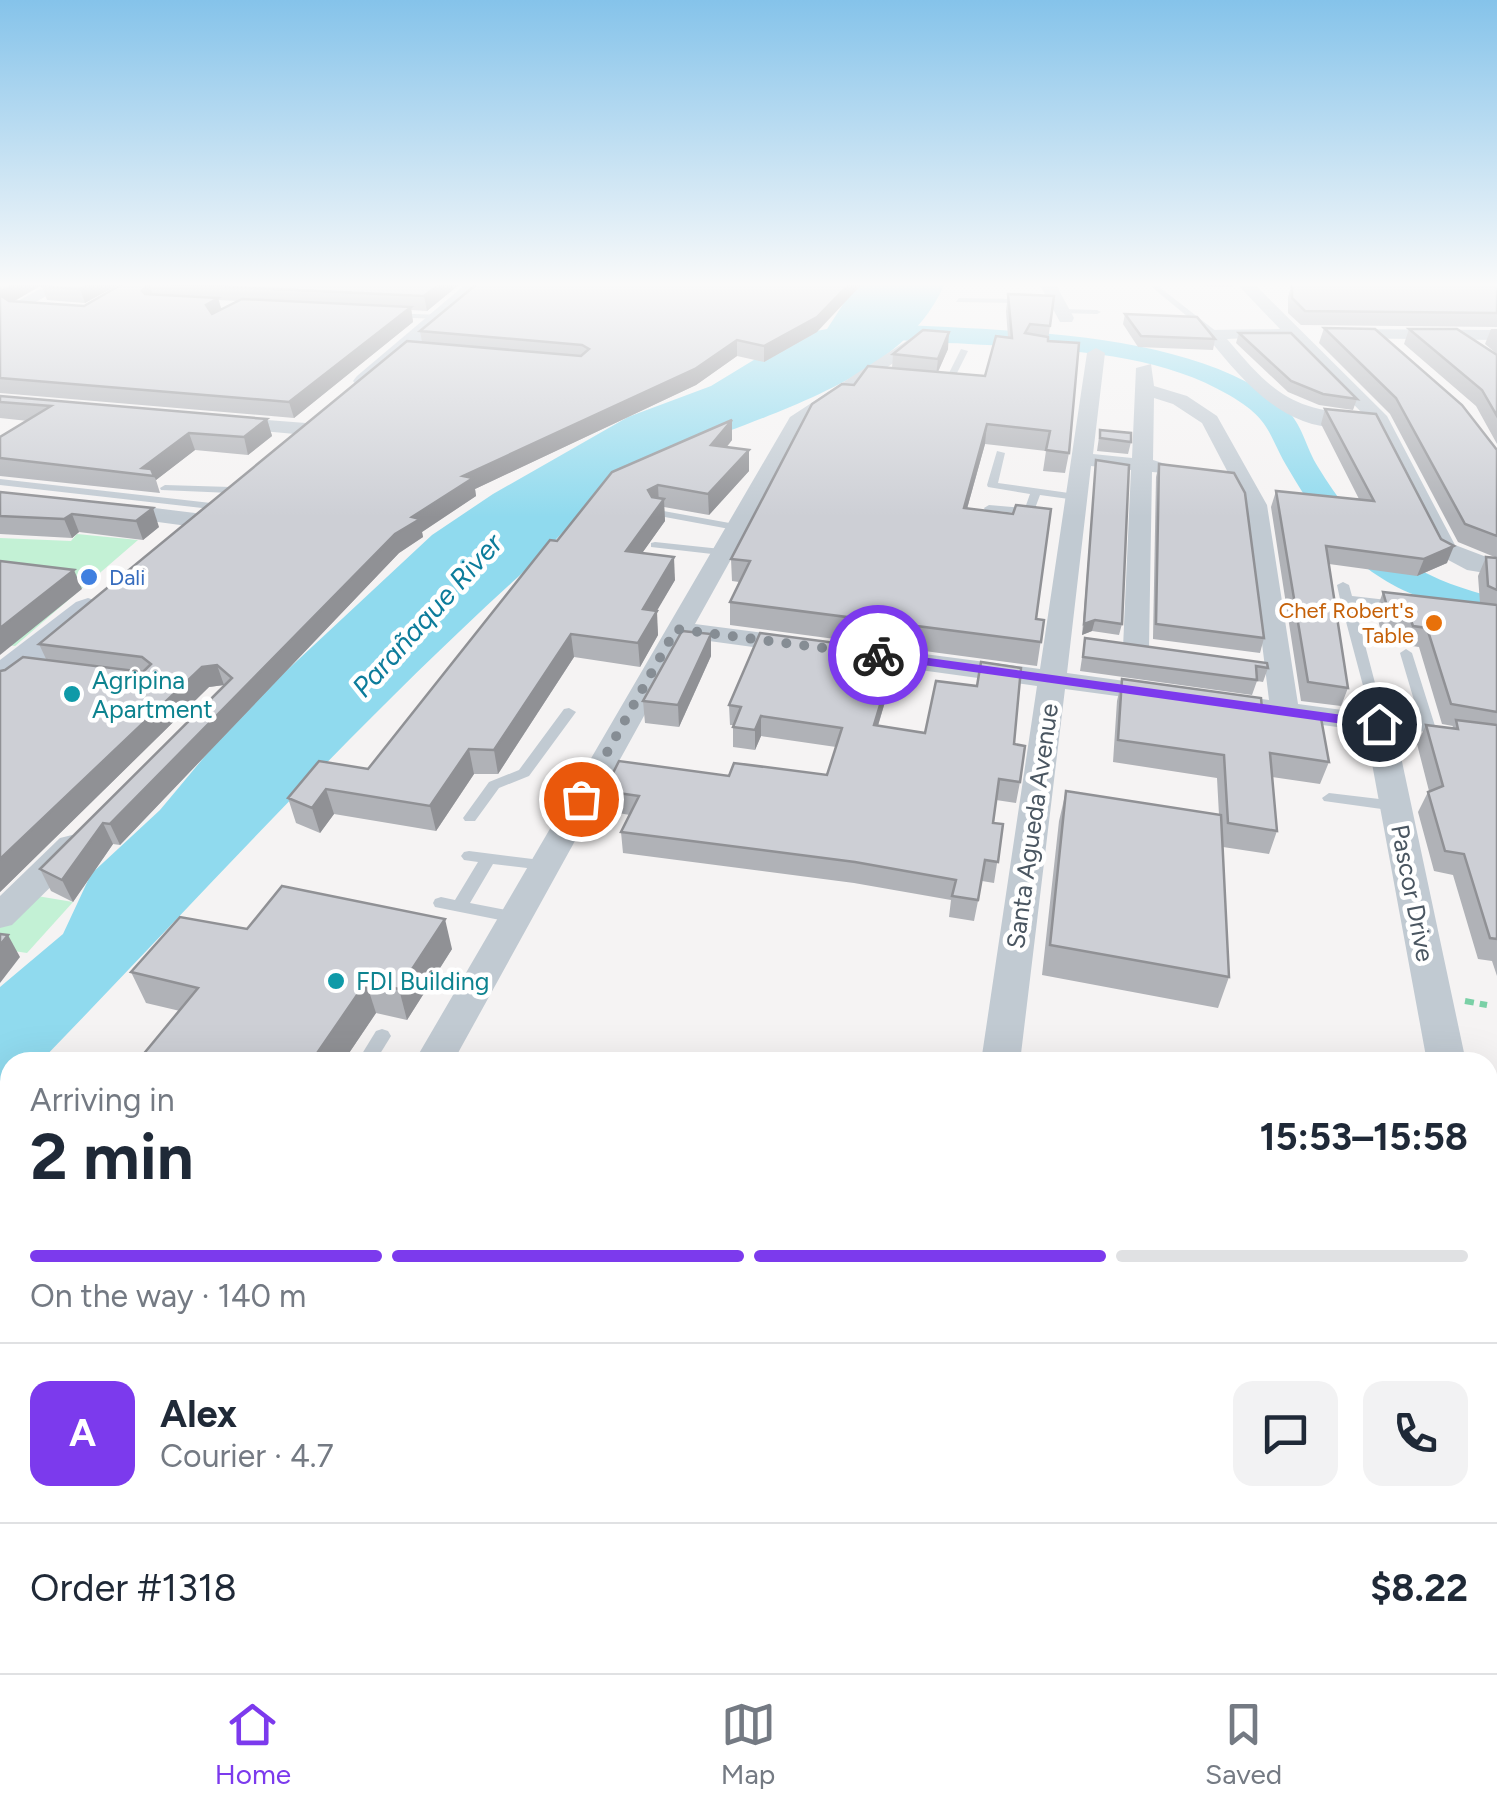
<!DOCTYPE html>
<meta charset="utf-8">
<style>
body{margin:0;font-family:Figtree,sans-serif;background:#f2f2f3;color:#1f2937;height:100vh;display:flex;flex-direction:column;font-size:38px;white-space:nowrap}
*{box-sizing:border-box;margin:0}
p{font-size:32px;color:#747a83}
.icon{flex:none;width:55px;height:55px;fill:none;stroke:currentColor;stroke-width:2;stroke-linecap:round;stroke-linejoin:round}
.map{position:relative;flex:1;overflow:hidden}
.sheet{position:absolute;left:0px;top:1052px;width:1498px;height:622px;display:flex;flex-direction:column;background:#fff;border-radius:30px 30px 0 0;box-shadow:0 10px 40px #0002}
.sheet>*{flex:none}
.pin{position:absolute;display:grid;place-items:center;width:85px;height:85px;color:#fff;margin:-42px;border:5px solid #fff;border-radius:50%;box-shadow:0 2px 10px #0007}
.courier{position:absolute;display:grid;place-items:center;width:100px;height:100px;margin:-50px;border:8px solid #7c3aed;border-radius:50%;background:#fff;color:#222;box-shadow:0 2px 12px #0007}
.overview em{font-style:normal;font-weight:700}
.overview div{display:flex;flex-direction:column-reverse}
.overview{display:flex;align-items:center;justify-content:space-between;height:170px;padding:0 30px}
h1{font-size:65px;font-weight:700;line-height:75px}
.bar{display:grid;grid-template-columns:repeat(4,1fr);gap:15px 10px;align-content:center;height:120px;padding:0 30px}
.bar i{height:12px;border-radius:8px;background:#e0e1e3}
.bar .current{background:#7c3aed}
.bar p{grid-column:span 4}
.line{display:flex;align-items:center;gap:25px;padding:0 30px;border-top:2px solid #e0e1e3}
.line div{flex:1}
.round{display:grid;place-items:center;flex:none;width:105px;height:105px;border-radius:20px;background:#f2f2f3}
.tabs{display:flex;justify-content:space-around;align-items:center;height:140px;border-top:2px solid #e0e1e3;background:#fff;font-size:28px;color:#747a83}
.tabs a{display:grid;justify-items:center;gap:5px}
.tabs .current{color:#7c3aed}
.map>svg:first-child{display:block}
</style>
<div class="map">
<svg width="1497" height="1673" viewBox="0 0 1497 1673">
<rect width="100%" height="100%" fill="#f5f3f3"/>
<!-- green -->
<g fill="#c3f1d5">
<polygon points="77,534 138,540 15,646 0,644 0,538 71,541"/>
<polygon points="25,894 73,902 27,953 0,949 0,920"/>
</g>
<!-- water -->
<path fill="#90daee" d="M857,283H945C898,395 722,422 628,474C600,490 546,552 518,577C350,730 197,900 40,1062H10V1093L0,1103V987L63,934L91,874L160,810L241,713L432,535L493,494L628,417L711,386L795,335L827,329Z"/>
<g fill="none" stroke-linecap="round" stroke-linejoin="round">
<!-- river -->
<path fill="#90daee" fill-rule="evenodd" d="M886,324C1001,331 1194,329 1285,408C1302,423 1306,448 1318,467C1364,543 1412,577 1497,598V620C1386,593 1349,572 1289,470C1266,432 1273,421 1229,395C1155,351 1053,349 969,344C939,342 906,343 877,336L874,331Z"/>
<!-- path -->
<polyline stroke="#7ad0a6" stroke-width="6" stroke-dasharray="9 6" stroke-linecap="butt" points="1465,1001 1487,1005"/>
<!-- lane -->
<g fill="#c1cad2" fill-rule="evenodd">
<polygon points="1147,283 1154,283 1217,332 1217,336 1211,336"/>
<polygon points="959,298 1024,299 1028,301 1024,303 956,302"/>
<polygon points="1063,309 1097,310 1101,312 1097,314 1060,313"/>
<polygon points="392,313 439,315 443,317 439,319 389,317"/>
<polygon points="961,349 968,351 953,381 938,385 938,381 946,379"/>
<polygon points="997,451 1005,453 998,483 1076,494 1081,497 1076,500 1040,495 1034,511 1029,514 985,510 984,508 989,505 1025,508 1030,494 988,487 987,485"/>
<polygon points="0,479 211,503 216,506 211,509 0,485"/>
<polygon points="165,485 231,487 236,490 231,493 161,490 160,488"/>
<polygon points="658,510 735,524 740,527 735,530 654,515 653,513"/>
<polygon points="655,542 721,549 726,552 721,555 651,547 651,543"/>
<polygon points="1343,582 1349,585 1352,596 1396,601 1402,605 1396,609 1354,603 1385,721 1421,724 1400,653 1406,649 1412,653 1435,726 1450,728 1452,731 1450,734 1374,727 1340,599 1337,585"/>
<polygon points="569,708 576,712 529,776 499,788 475,821 465,821 463,818 489,782 519,770 564,709"/>
<polygon points="1329,793 1396,801 1403,806 1396,811 1324,801 1322,798"/>
<polygon points="469,851 549,861 552,865 544,870 493,864 470,903 521,913 523,917 521,921 515,923 435,907 433,903 435,899 441,897 455,900 478,862 464,860 461,856 464,852"/>
<polygon points="382,1029 388,1031 391,1036 375,1062 357,1062 376,1031"/>
<polygon points="1488,1109 1497,1111 1497,1127 1488,1125"/>
<polygon points="1488,1151 1497,1153 1497,1169 1488,1167"/>
</g>
<!-- street -->
<g fill="#c1cad2" fill-rule="evenodd">
<polygon points="51,283 70,283 21,310 7,307"/>
<polygon points="1039,283 1055,283 1074,318 1072,322 1060,322"/>
<path d="M1236,283H1253L1387,416L1455,545L1497,561V575L1467,570L1437,554L1372,424C1296,443 1250,390 1208,338V330L1280,329ZM1287,336L1363,414C1291,411 1273,393 1227,339Z"/>
<polygon points="1339,329 1497,330 1497,340 1333,338 1330,334"/>
<polygon points="911,338 917,339 917,347 808,421 695,624 1040,669 1087,353 1096,348 1105,353 1093,454 1132,458 1136,368 1151,364 1154,386 1187,396 1217,416 1267,505 1298,704 1379,715 1394,724 1466,1062 1427,1062 1366,731 1220,711 1206,702 1220,693 1269,700 1245,505 1202,423 1173,404 1154,398 1153,460 1175,467 1164,473 1152,472 1149,648 1136,656 1123,648 1131,470 1091,466 1067,673 1161,686 1175,694 1161,702 1065,689 1020,1062 981,1062 1037,686 687,638 453,1062 414,1062 790,417"/>
<polygon points="226,417 306,423 316,429 306,435 219,427 216,423"/>
<polygon points="114,503 195,513 206,520 195,527 106,515 106,505"/>
<polygon points="72,835 84,838 88,846 84,854 12,925 0,928 0,896 60,838"/>
<polygon points="1488,1236 1497,1240 1497,1326 1488,1322"/>
<polygon points="58,1665 117,1665 114,1673 55,1673"/>
</g>
<!-- secondary -->
<g fill="#c1cbd6" fill-rule="evenodd">
<polygon points="467,283 491,283 375,386 357,386 353,381 357,376"/>
<polygon points="88,598 100,602 106,609 100,616 14,687 0,690 0,660 76,602"/>
<polygon points="1488,1308 1497,1310 1497,1374 1488,1372"/>
<polygon points="841,1665 921,1665 920,1673 840,1673"/>
</g>
</g>
<!-- wall -->
<g fill="#b0b2b7" fill-rule="evenodd">
<path d="M0,283L15,301L84,306L124,283H461L427,311L411,310L413,322L294,418L0,393ZM219,300L237,301L221,309Z"/>
<polygon points="121,283 85,303 47,300 42,286"/>
<polygon points="1200,283 1235,283 1234,287 1204,286"/>
<polygon points="1292,283 1497,283 1497,327 1301,325 1288,313 1288,297"/>
<polygon points="1008,294 1054,296 1048,341 1069,453 1065,473 1043,471 1046,451 985,444 967,509 1036,619 1044,620 1037,666 730,625 730,602 739,582 732,581 731,559 854,385 892,368 893,354 948,349 938,372 985,376 1008,337 1006,311"/>
<polygon points="1125,314 1215,339 1213,350 1138,347 1123,324"/>
<polygon points="1324,328 1497,450 1497,558 1458,542 1390,414 1319,343"/>
<polygon points="1409,329 1497,355 1497,444 1476,406 1404,344"/>
<polygon points="1491,329 1497,329 1497,354 1485,344"/>
<polygon points="420,331 817,332 764,362 737,356 696,385 475,489 476,496 422,532 423,537 399,553 120,845 113,844 73,902 51,891 40,869 224,685 209,687 0,892 0,671 46,659 39,644 422,342"/>
<polygon points="1239,333 1357,399 1353,410 1319,405 1288,392 1236,343"/>
<polygon points="0,396 267,419 272,436 248,455 195,450 156,480 160,493 0,476 0,437 28,421 0,418"/>
<polygon points="1325,409 1447,563 1417,576 1329,564 1348,688 1341,706 1301,701 1271,507 1276,491 1359,499 1321,424"/>
<polygon points="732,420 732,440 727,447 749,471 709,515 664,507 665,521 642,553 675,580 656,611 658,635 640,667 574,657 498,774 474,774 436,831 334,814 320,833 296,823 288,798 368,769 557,541"/>
<polygon points="1100,430 1131,442 1128,454 1097,451"/>
<polygon points="1096,460 1122,624 1119,635 1092,631 1082,635"/>
<polygon points="1159,464 1264,638 1260,653 1153,639 1156,477"/>
<polygon points="0,492 159,527 143,540 79,532 72,538 0,534"/>
<polygon points="1486,557 1497,558 1497,976 1492,961 1478,959 1453,875 1434,871 1418,812 1428,792 1429,791 1417,744 1426,725 1452,728 1453,726 1442,724 1419,647 1405,645 1402,634 1381,632 1376,611 1383,592 1480,603 1478,576"/>
<polygon points="711,634 711,656 679,727 645,723 643,701"/>
<polygon points="1085,638 1268,668 1263,682 1257,681 1252,695 1080,671"/>
<polygon points="859,646 858,664 869,672 889,675 887,695 878,726 1014,744 1020,782 1016,803 996,800 993,823 1003,824 994,883 982,881 974,921 949,917 951,900 854,883 623,853 621,832 630,815 606,811 604,791 729,776 827,775 836,747 761,736 755,750 733,747 733,725 730,725 729,705"/>
<polygon points="1122,679 1262,709 1329,762 1320,784 1272,777 1277,831 1269,854 1223,847 1229,977 1218,1008 1042,975 1059,821 1066,791 1219,815 1217,778 1113,762 1117,701"/>
<polygon points="247,929 452,949 407,1020 376,1013 343,1062 137,1062 180,1011 146,1003 131,972"/>
<polygon points="10,1084 10,1116 0,1101 0,1093"/>
<polygon points="122,1665 153,1665 149,1672"/>
<polygon points="802,1665 856,1673 801,1673"/>
<polygon points="1239,1665 1488,1665 1497,1673 1239,1673"/>
</g>
<!-- shaded-wall -->
<g fill="#909195">
<polygon points="16,283 45,283 3,308 0,299 0,292"/>
<polygon points="91,283 121,283 85,303 80,289"/>
<polygon points="149,283 153,297 146,305 142,291"/>
<polygon points="441,283 461,283 427,311 424,296"/>
<polygon points="850,283 863,283 817,332 764,362 764,346"/>
<polygon points="218,298 222,312 210,320 206,305"/>
<polygon points="411,307 413,322 294,418 289,402"/>
<polygon points="949,332 948,349 936,376 938,359"/>
<polygon points="737,340 737,356 696,385 475,489 476,496 422,532 423,537 399,553 120,845 110,824 412,517 463,476"/>
<polygon points="267,419 272,436 248,455 244,437"/>
<polygon points="732,420 732,440 711,465 711,445"/>
<polygon points="987,424 985,444 961,530 964,508"/>
<polygon points="189,433 195,450 156,480 154,476 142,468"/>
<polygon points="749,450 749,471 709,515 708,494"/>
<polygon points="658,485 659,506 664,499 665,521 628,573 626,551 648,490"/>
<polygon points="153,508 159,527 143,540 136,521"/>
<polygon points="72,514 79,532 72,538 64,519"/>
<polygon points="1454,546 1447,563 1417,576 1424,559"/>
<polygon points="674,557 675,580 644,633 643,609"/>
<polygon points="74,570 82,589 0,655 0,628"/>
<polygon points="657,611 658,635 640,667 638,643"/>
<polygon points="1095,620 1092,631 1082,635 1084,624"/>
<polygon points="571,634 574,657 498,774 494,750"/>
<polygon points="711,634 711,656 679,727 678,705"/>
<polygon points="217,665 224,685 209,687 0,892 0,859 202,667"/>
<polygon points="889,675 887,695 872,745 874,725"/>
<polygon points="761,716 761,736 755,750 755,730"/>
<polygon points="469,749 474,774 436,831 430,806"/>
<polygon points="326,789 334,814 320,833 312,808"/>
<polygon points="103,823 113,844 73,902 62,880"/>
<polygon points="445,919 452,949 407,1020 399,989"/>
<polygon points="8,935 20,957 0,983 0,945"/>
<polygon points="366,982 376,1013 343,1062 311,1062"/>
<polygon points="10,1577 10,1642 0,1658 0,1592"/>
<polygon points="142,1665 153,1665 149,1672"/>
<polygon points="602,1665 607,1665 605,1673 600,1673"/>
</g>
<!-- building -->
<g fill="#cdcfd5" stroke="#909195" stroke-width="2.5">
<polygon points="0,283 16,283 0,292"/>
<polygon points="47,283 91,283 80,289 42,286"/>
<polygon points="124,283 441,283 424,296 149,283 142,291 145,294 218,298 206,305 212,314 242,299 411,307 289,402 0,378 0,295 9,301 84,306"/>
<polygon points="478,283 850,283 817,317 764,346 737,340 695,369 463,476 473,478 412,517 420,519 395,534 110,824 103,823 62,880 40,869 232,678 217,665 202,667 0,859 0,671 5,670 23,657 143,672 151,664 142,657 39,644 407,341 581,356 589,349 582,345 420,331"/>
<polygon points="1292,283 1497,283 1497,313 1305,311 1292,298"/>
<polygon points="1008,294 1054,296 1050,326 1030,324 1025,333 1048,337 1048,341 1079,343 1069,453 1046,450 1050,431 987,424 964,508 1013,514 1016,505 1051,509 1036,619 1044,620 1041,642 730,602 750,561 731,559 812,404 842,384 854,385 868,366 985,376 996,336 1012,338"/>
<polygon points="1125,314 1197,317 1215,339 1141,336"/>
<polygon points="1324,328 1375,329 1462,405 1497,450 1497,536 1465,524 1396,398"/>
<polygon points="1409,329 1457,329 1497,355 1497,416 1482,390"/>
<polygon points="923,330 949,332 938,359 893,354"/>
<polygon points="1239,333 1291,333 1357,399 1323,394 1291,381"/>
<polygon points="0,396 267,419 244,437 189,433 142,468 151,469 154,476 0,458 0,437 51,406 0,402"/>
<polygon points="1325,409 1376,414 1441,539 1454,546 1424,559 1326,546 1348,688 1308,682 1276,491 1374,501"/>
<polygon points="732,420 711,445 749,450 708,494 658,485 648,490 652,497 664,499 626,551 674,557 643,609 657,611 638,643 571,634 494,750 469,749 430,806 326,789 312,808 288,798 319,761 368,769 550,540 557,541 612,472"/>
<polygon points="1100,430 1131,433 1131,442 1100,438"/>
<polygon points="1096,460 1129,465 1122,624 1095,620 1084,624"/>
<polygon points="1159,464 1234,473 1245,493 1264,638 1156,624"/>
<polygon points="0,492 153,508 136,521 72,514 64,519 0,516"/>
<polygon points="1486,557 1497,558 1497,590 1488,586"/>
<polygon points="0,561 74,570 0,628"/>
<polygon points="1383,592 1497,605 1497,712 1451,704 1427,628 1413,626 1409,615 1389,613"/>
<polygon points="682,631 711,634 678,705 643,701"/>
<polygon points="760,633 859,646 853,664 869,666 867,672 889,675 874,725 925,733 936,681 977,686 981,662 1021,668 1014,744 1025,746 1020,782 999,779 993,823 1003,824 998,862 985,860 978,900 952,896 956,880 855,862 621,832 639,796 604,791 619,761 729,776 734,763 827,775 842,728 761,716 755,730 733,727 741,707 729,705"/>
<polygon points="1085,638 1267,663 1268,668 1256,666 1257,680 1083,657"/>
<polygon points="1122,679 1261,698 1262,709 1321,718 1329,762 1270,753 1277,831 1228,823 1224,755 1118,740"/>
<polygon points="1456,720 1497,725 1497,939 1490,938 1464,854 1445,851 1428,792 1443,786 1426,725 1458,729"/>
<polygon points="1066,791 1221,815 1229,977 1050,945"/>
<polygon points="282,886 445,919 399,989 366,982 311,1062 137,1062 198,988 131,972 180,917 247,929"/>
<polygon points="0,934 8,935 0,945"/>
<polygon points="10,1084 10,1100 0,1097 0,1093"/>
<polygon points="10,1217 10,1577 0,1592 0,1229"/>
<polygon points="1488,1529 1494,1562 1497,1563 1497,1673 1256,1673 1256,1665 1488,1665"/>
<polygon points="526,1665 602,1665 600,1673 524,1673"/>
<polygon points="803,1665 839,1665 857,1667 856,1673 831,1673"/>
<polygon points="926,1665 1134,1665 1154,1673 1155,1668 1169,1673 896,1673 898,1666"/>
</g>
<!-- sky -->
<linearGradient id="sky" x2="0" y2="1"><stop stop-color="#85c3ea"/><stop offset="0.55" stop-color="#fafafa"/><stop offset="1" stop-color="#fafafa" stop-opacity="0"/></linearGradient>
<rect width="1497" height="517" fill="url(#sky)"/>
<!-- route -->
<polygon fill="#7c3aed" points="878,651 1379,720 1386,724 1379,729 873,658"/>
<g fill="none" stroke-linecap="round" stroke-linejoin="round">
<!-- done -->
<polyline stroke="#868d94" stroke-width="10" stroke-dasharray="0 18" points="581,799 676,629 878,655"/>
</g>
<!-- markers -->
<circle fill="#3f7fe0" stroke="#fff" stroke-width="4" cx="89" cy="577" r="10"/>
<circle fill="#e8710a" stroke="#fff" stroke-width="4" cx="1434" cy="623" r="10"/>
<g fill="#0f9aa8" stroke="#fff" stroke-width="4">
<circle cx="72" cy="694" r="10"/>
<circle cx="336" cy="981" r="10"/>
</g>
<g text-anchor="middle" dominant-baseline="central" stroke-width="9" stroke-linejoin="round" paint-order="stroke">
<!-- far-shop labels -->
<g font-size="22" fill="#366cbe" stroke="#fff" text-anchor="start">
<text x="109" y="577">Dali</text>
</g>
<!-- far-food labels -->
<g font-size="22" fill="#c56008" stroke="#fff" text-anchor="end">
<text x="1414" y="610">Chef Robert's<tspan x="1414" dy="25">Table</tspan></text>
</g>
<!-- culture labels -->
<g font-size="25" fill="#0d838f" stroke="#fff" text-anchor="start">
<text x="92" y="680">Agripina<tspan x="92" dy="29">Apartment</tspan></text>
<text x="356" y="981">FDI Building</text>
</g>
<!-- street labels -->
<g font-size="25" fill="#4a5661" stroke="#fff">
<text transform="translate(1032 826) rotate(-82)">Santa Agueda Avenue</text>
<text transform="translate(1413 893) rotate(79)">Pascor Drive</text>
</g>
<!-- water labels -->
<g font-size="28" font-style="italic" fill="#0c7c9b" stroke="#fff">
<text transform="translate(427 615) rotate(-48)">Parañaque River</text>
</g>
</g>
</svg>
<div class="pin" style="left:581px;top:799px;background:#ea580c"><svg class="icon" aria-label="bag" viewBox="0 0 24 24"><path d="M5 8h14l-1 12H6zM9 8a3 3 0 0 1 6 0"/></svg></div>
<div class="pin" style="left:1379px;top:724px;background:#1f2937"><svg class="icon" aria-label="home" viewBox="0 0 24 24"><path d="M3 11l9-7 9 7M6 9v11h12V9"/></svg></div>
<div class="courier" style="left:878px;top:655px"><svg class="icon" aria-label="bike" viewBox="0 0 24 24"><circle cx="6" cy="16" r="4"/><circle cx="18" cy="16" r="4"/><path d="M6 16l4-8h5l3 8M10 8l3 8H6M13 5h3"/></svg></div>
<section class="sheet">
<div class="overview"><div><h1>2 min</h1><p>Arriving in</p></div><em>15:53–15:58</em></div>
<div class="bar"><i class="current"></i><i class="current"></i><i class="current"></i><i></i><p>On the way · 140 m</p></div>
<div class="line" style="height:180px"><b class="round" style="background:#7c3aed;color:#fff">A</b><div><b>Alex</b><p>Courier · 4.7</p></div><a class="round"><svg class="icon" aria-label="chat" viewBox="0 0 24 24"><path d="M4 5h16v11H9l-5 4z"/></svg></a><a class="round"><svg class="icon" aria-label="phone" viewBox="0 0 24 24"><path d="M5 4h4l2 5-3 2q2 4 5 5l2-3 5 2v4C11 20 4 13 5 4z"/></svg></a></div>
<div class="line" style="height:130px"><div>Order #1318</div><b>$8.22</b></div>
</section>
</div>
<nav class="tabs">
<a class="current"><svg class="icon" aria-label="home" viewBox="0 0 24 24"><path d="M3 11l9-7 9 7M6 9v11h12V9"/></svg>Home</a>
<a><svg class="icon" aria-label="map" viewBox="0 0 24 24"><path d="M3 6l6-2 6 2 6-2v14l-6 2-6-2-6 2zM9 4v14M15 6v14"/></svg>Map</a>
<a><svg class="icon" aria-label="saved" viewBox="0 0 24 24"><path d="M7 4h10v16l-5-4-5 4z"/></svg>Saved</a>
</nav>
